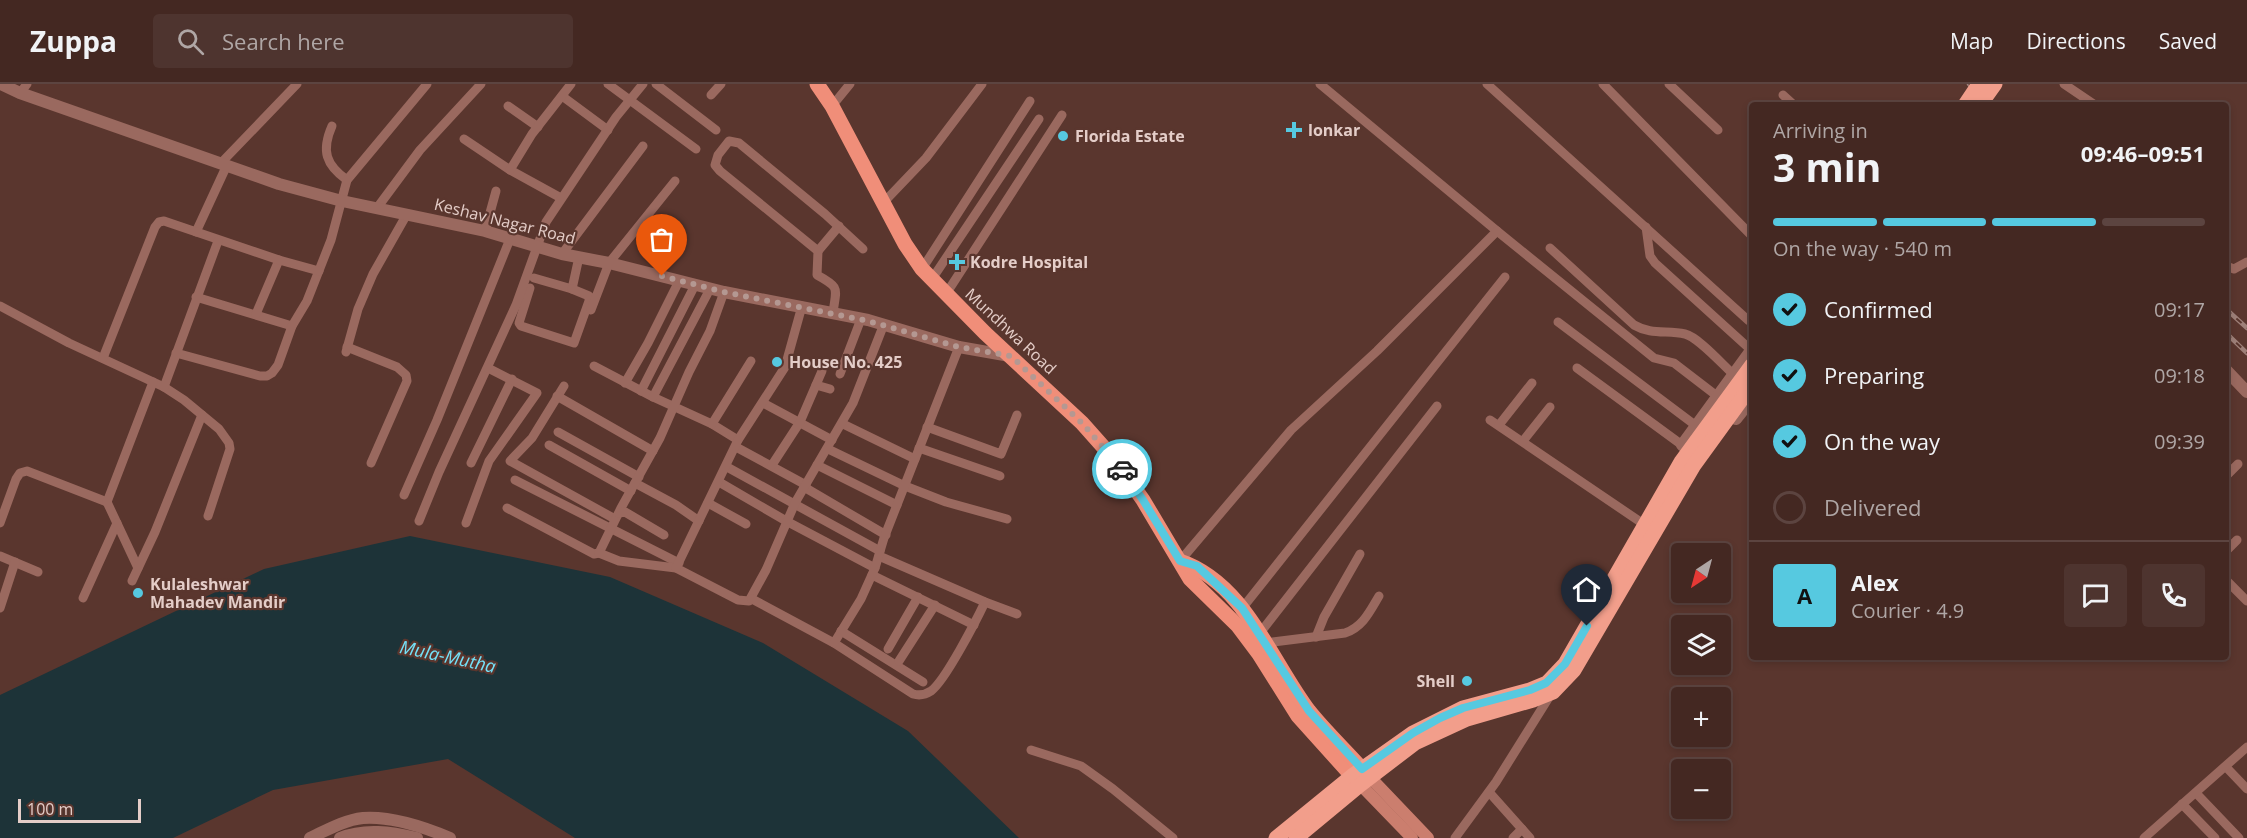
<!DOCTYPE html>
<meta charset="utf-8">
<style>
body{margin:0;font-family:"Open Sans",sans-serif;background:#4e342f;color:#f1f3f6;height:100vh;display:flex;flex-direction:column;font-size:22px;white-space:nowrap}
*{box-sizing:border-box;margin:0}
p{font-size:20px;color:#afa6a5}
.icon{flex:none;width:33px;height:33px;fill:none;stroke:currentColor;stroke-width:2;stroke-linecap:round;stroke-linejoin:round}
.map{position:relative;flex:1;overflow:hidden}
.sheet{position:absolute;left:1749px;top:18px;width:480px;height:558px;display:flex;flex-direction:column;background:#442822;border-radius:6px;box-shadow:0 3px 9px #0003,0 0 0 2px #5c4440}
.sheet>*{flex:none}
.needle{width:39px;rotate:216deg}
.tools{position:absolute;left:1671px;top:459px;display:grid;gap:12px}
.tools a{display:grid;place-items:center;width:60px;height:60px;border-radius:6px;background:#442822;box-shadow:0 3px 9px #0003,0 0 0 2px #5c4440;font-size:30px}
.scale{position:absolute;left:18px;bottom:15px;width:123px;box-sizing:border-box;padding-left:6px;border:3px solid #e4cdc8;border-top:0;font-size:16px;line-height:21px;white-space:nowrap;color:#e4cdc8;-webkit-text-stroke:4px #5a362e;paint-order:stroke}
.pin{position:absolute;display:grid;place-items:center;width:51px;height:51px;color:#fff;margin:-62px -26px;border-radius:50% 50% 50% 0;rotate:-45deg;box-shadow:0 0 6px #0007}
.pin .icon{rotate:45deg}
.courier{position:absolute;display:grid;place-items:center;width:60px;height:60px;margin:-30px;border:4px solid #56c9e0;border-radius:50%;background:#fff;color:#222;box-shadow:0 2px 8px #0007}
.overview em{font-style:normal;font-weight:700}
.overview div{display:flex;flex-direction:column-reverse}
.overview{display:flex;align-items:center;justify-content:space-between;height:102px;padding:0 24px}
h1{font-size:39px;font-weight:700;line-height:45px}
.bar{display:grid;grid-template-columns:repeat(4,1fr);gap:9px 6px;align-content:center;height:72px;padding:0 24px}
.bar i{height:8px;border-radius:4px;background:#5c4440}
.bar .on{background:#56c9e0}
.bar p{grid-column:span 4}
.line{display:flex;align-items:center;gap:15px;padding:0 24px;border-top:2px solid #5c4440}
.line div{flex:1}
.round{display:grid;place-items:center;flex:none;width:63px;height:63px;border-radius:6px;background:#4e342f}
ol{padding:0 24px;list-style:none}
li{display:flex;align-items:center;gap:18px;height:66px}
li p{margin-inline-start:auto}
li .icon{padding:6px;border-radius:50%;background:#56c9e0;color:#111;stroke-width:4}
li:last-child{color:#afa6a5}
li i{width:33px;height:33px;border:3px solid #5c4440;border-radius:50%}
header{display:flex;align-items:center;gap:36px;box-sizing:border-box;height:84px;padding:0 30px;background:#442822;border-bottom:2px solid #5c4440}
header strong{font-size:28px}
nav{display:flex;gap:33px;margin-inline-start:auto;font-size:21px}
.search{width:420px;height:54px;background:#4e342f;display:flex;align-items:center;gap:15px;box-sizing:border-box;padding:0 21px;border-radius:6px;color:#afa6a5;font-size:22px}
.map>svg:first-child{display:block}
</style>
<header>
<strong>Zuppa</strong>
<div class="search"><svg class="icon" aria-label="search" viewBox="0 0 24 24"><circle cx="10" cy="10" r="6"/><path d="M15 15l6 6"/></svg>Search here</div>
<nav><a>Map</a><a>Directions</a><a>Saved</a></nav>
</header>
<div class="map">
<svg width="2247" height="754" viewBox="0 0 2247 754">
<rect width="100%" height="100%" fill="#5a362e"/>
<!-- water -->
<polygon fill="#1d3338" points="410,452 610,493 763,559 908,647 1019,754 575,754 448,675 273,706 173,754 0,754 0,611 264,485"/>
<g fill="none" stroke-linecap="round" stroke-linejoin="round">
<!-- minor -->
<g stroke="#9a695f" stroke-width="9">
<polyline points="608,0 696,65"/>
<polyline points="656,0 716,46"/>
<polyline points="1320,0 1497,147 1654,274 1674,279 1717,312"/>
<polyline points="1487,0 1749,237"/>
<polyline points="1603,0 1752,152"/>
<polyline points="1669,0 1718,46"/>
<polyline points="2064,0 2095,21"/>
<polyline points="20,9 27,0"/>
<polyline points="711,11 721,0"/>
<polyline points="1783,11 1794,21"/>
<polyline points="562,12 608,46"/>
<polyline points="508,22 538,43"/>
<polyline points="832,22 850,0"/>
<path d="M332,42C321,67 326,81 347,96"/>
<polyline points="464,55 510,86 561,114"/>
<polyline points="221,79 297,0"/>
<polyline points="510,86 532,50 571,0"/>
<polyline points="884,118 926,74 982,0"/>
<polyline points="377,124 420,66 481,0"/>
<polyline points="1646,143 1650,172 1655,179 1751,266"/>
<polyline points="485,147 496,107"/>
<polyline points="196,148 227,81"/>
<path d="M1550,164L1634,241C1651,251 1667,246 1685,250C1698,253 1722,280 1733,290"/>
<polyline points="818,167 839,142"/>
<polyline points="562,170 643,62"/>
<polyline points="2226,182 2234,185 2247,178"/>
<polyline points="922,185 1030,17"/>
<polyline points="534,194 572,205 579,173"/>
<polyline points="932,195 1039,35"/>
<polyline points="530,204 519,239 521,242 574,259 589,217 589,212 572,205"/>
<polyline points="946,210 1062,31"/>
<polyline points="196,213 292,242"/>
<polyline points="0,222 69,259 164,303 184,316 219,345 229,359 230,365 208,432"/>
<polyline points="591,226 609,179 675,97"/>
<path d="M833,229C836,204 841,204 817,191L818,167L720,87L715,81L718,71L729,57L739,59L825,130L863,165"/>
<polyline points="256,230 279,176"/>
<polyline points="1558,238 1695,341"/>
<polyline points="347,263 397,283 406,291 407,297 403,306 371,379"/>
<polyline points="346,268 358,225 373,190 407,130"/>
<polyline points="176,269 260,292 267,292 272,289 278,281 292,242 307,217 331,156 347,96 427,0"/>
<polyline points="103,274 155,143 159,138 164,137 279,176 319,187"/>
<polyline points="594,282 653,313 712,340 738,356"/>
<polyline points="1577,284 1682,361"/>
<polyline points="840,290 861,235"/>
<polyline points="625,299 648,259 679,197"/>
<polyline points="816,301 830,305"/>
<polyline points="564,302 532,354 510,377 615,435"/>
<polyline points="164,303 218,157"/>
<polyline points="641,307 695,201"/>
<polyline points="557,312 653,367"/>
<polyline points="653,313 710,205"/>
<polyline points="763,319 832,356"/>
<polyline points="1490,336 1645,441"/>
<polyline points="712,340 751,277"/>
<polyline points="843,340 915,375"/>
<polyline points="1499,341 1532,299"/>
<polyline points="927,343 1001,370 1017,331"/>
<polyline points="558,348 639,393"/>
<polyline points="1523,357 1550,323"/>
<polyline points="549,361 631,407"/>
<polyline points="736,363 806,401"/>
<polyline points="919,364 1000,392"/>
<polyline points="828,365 905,402 946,418 1007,435"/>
<polyline points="471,379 512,295"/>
<polyline points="772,381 800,338 822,287"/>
<polyline points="817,381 897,421"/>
<polyline points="727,383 880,467"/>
<polyline points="2226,392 2238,380"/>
<polyline points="515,396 679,479"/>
<polyline points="719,398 788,438 875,484"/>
<polyline points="635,399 676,421 699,437"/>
<polyline points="804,403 886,451"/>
<polyline points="404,411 437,336 510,155"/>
<polyline points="708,419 746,440"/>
<polyline points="507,424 594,470 599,469 621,424 660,354 689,288 710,247 724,208"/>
<polyline points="619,429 625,428 664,451"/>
<polyline points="419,437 439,388 516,221 546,138 616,33 643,0"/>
<polyline points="0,439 16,395 20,389 27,387 107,418"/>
<polyline points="466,439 489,377 537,309 488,284"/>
<polyline points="2226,467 2237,456"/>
<polyline points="599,469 619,477 676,484 738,516 749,517 766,486 795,419 853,319 884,240"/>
<polyline points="0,472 38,488"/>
<polyline points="879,472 985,518 1017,530"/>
<polyline points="1180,477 1291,346 1377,267 1497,147"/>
<polyline points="138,484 107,418 153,298"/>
<polyline points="676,484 738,356 785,283 802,222"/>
<polyline points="872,491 974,541"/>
<polyline points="2226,496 2247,517"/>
<polyline points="132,497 155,448 202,331"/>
<polyline points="83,514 117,439"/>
<path d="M752,515L834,559L913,610C920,612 925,611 931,607C945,597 976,537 985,518"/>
<polyline points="0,524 15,478"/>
<polyline points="1240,527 1505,193"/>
<polyline points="841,547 923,598"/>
<polyline points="1260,549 1437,322"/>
<polyline points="1316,553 1324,533 1360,470"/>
<polyline points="834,559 861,515 875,484 884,454 959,263"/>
<path d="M1265,559L1345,549C1363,543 1370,527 1379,512"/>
<polyline points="888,565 918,513"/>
<polyline points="899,577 935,521"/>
<polyline points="1031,666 1081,682 1113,705 1173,754"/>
<polyline points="2226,683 2247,705"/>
<polyline points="1489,708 1530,754"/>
<polyline points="2196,709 2239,754"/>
<polyline points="2182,720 2215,754"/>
<polyline points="1455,754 1496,698 1551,610"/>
<polyline points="1513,754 1522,745"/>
<polyline points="2144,754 2247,663"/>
</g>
<!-- tertiary -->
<g stroke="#9a695f" stroke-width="12">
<polyline points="1,0 20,9 279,100 342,117 485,147 562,170 609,179 724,208 868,236 959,263 1010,272"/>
<polyline points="2226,286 2247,308"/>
<polyline points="1736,335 1752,315"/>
<polyline points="1689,366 1682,361 1752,265"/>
<path d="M310,754C327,746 344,736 363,734C391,732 424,743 450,754"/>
<path d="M340,754C365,744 391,748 417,754"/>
</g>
<!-- secondary -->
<g stroke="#cb7e6e" stroke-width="12">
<polyline points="1365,688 1428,754"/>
<polyline points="1355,695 1412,754"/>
</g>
<!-- primary -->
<g stroke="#f08e79" stroke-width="15">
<polyline points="817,0 832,22 905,160 922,185 985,249 1082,339 1114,375 1143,416 1190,495 1238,542 1259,570 1298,632 1352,692"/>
<path d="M1180,477C1245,499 1271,577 1309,627C1325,647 1345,666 1362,685"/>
</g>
<!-- trunk -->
<g stroke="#f29e8b" stroke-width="15">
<polyline points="1276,754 1352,692 1413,649 1463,624 1530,606 1547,599 1565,580 1681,378 1752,281"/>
<polyline points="1296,754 1360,701 1415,659 1467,635 1533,616 1553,608 1574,586 1694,381 1752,301"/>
</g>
<defs>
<g id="rail">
<polyline points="1969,0 1991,21"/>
<polyline points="2226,225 2247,244"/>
<polyline points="2226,249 2247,269"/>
</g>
</defs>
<!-- rail casing -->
<use href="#rail" stroke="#9e8079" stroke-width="4.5"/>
<!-- rail -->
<use href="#rail" stroke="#5a362e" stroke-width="2" stroke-dasharray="7" stroke-linecap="butt"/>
<!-- trunk-bridge -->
<g stroke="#f29e8b" stroke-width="15">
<polyline points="1965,21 1979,0"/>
<polyline points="1980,21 1995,0"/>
</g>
</g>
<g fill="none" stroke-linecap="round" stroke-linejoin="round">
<!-- done -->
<polyline stroke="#b49892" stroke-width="6" stroke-dasharray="0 10.8" points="662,192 724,208 868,237 959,263 1011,272 1082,339 1122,385"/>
<!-- route -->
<polyline stroke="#56c9e0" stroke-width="8" points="1122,385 1143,416 1180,477 1197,482 1242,524 1309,627 1362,685 1413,649 1440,634 1463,624 1530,606 1546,599 1565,580 1587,542"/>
</g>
<!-- markers -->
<g fill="#56c9e0" stroke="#5a362e" stroke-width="2">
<path d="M1291 37h6v6h6v6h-6v6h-6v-6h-6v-6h6z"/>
<circle cx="1063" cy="52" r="6"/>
<path d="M954 169h6v6h6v6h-6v6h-6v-6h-6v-6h6z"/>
<circle cx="777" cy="278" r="6"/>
<circle cx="138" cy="509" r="6"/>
<circle cx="1467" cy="597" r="6"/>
</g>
<g text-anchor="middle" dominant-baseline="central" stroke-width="4.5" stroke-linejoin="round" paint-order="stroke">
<!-- poi labels -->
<g font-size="16" font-weight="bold" fill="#e4cdc8" stroke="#5a362e" text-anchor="start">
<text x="1308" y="46">lonkar</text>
<text x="1075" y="52">Florida Estate</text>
<text x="970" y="178">Kodre Hospital</text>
<text x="789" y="278">House No. 425</text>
<text x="150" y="500">Kulaleshwar<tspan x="150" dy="18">Mahadev Mandir</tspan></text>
<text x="1455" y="597" text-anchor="end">Shell</text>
</g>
<!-- street labels -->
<g font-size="16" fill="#e4cdc8" stroke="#5a362e">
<text transform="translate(505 137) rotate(14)">Keshav Nagar Road</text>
<text transform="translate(1011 247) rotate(43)">Mundhwa Road</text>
</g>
<!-- water labels -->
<g font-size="18" font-style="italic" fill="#74e2f9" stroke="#5a362e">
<text transform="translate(448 572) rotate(12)">Mula-Mutha</text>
</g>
</g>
</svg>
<div class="tools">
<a><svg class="needle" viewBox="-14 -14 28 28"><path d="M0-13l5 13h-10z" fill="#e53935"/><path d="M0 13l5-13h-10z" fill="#afa6a5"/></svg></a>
<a><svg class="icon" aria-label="layers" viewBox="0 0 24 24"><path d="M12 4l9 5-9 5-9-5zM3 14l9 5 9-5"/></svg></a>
<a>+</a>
<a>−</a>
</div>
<div class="scale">100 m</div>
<div class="pin" style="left:662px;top:192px;background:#ea580c"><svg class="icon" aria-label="bag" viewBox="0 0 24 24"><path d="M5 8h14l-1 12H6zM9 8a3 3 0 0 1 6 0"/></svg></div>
<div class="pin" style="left:1587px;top:542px;background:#1f2937"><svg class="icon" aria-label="home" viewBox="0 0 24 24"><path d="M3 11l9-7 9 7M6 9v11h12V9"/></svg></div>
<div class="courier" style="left:1122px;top:385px"><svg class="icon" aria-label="car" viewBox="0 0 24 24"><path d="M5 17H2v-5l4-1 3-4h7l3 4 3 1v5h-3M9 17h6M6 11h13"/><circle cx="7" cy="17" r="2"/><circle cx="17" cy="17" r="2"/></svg></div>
<section class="sheet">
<div class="overview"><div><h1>3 min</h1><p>Arriving in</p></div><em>09:46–09:51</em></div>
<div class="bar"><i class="on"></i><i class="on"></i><i class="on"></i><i></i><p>On the way · 540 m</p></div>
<ol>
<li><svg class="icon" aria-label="check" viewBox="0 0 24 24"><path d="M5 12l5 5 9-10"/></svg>Confirmed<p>09:17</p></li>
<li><svg class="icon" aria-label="check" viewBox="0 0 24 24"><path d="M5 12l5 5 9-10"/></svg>Preparing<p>09:18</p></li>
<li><svg class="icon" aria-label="check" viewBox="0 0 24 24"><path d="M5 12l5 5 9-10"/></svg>On the way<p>09:39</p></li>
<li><i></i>Delivered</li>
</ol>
<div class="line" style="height:108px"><b class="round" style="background:#56c9e0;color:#111">A</b><div><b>Alex</b><p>Courier · 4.9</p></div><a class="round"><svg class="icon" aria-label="chat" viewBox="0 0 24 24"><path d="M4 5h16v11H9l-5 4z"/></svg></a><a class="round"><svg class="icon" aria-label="phone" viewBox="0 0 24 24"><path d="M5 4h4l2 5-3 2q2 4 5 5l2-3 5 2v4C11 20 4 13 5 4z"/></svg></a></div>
</section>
</div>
